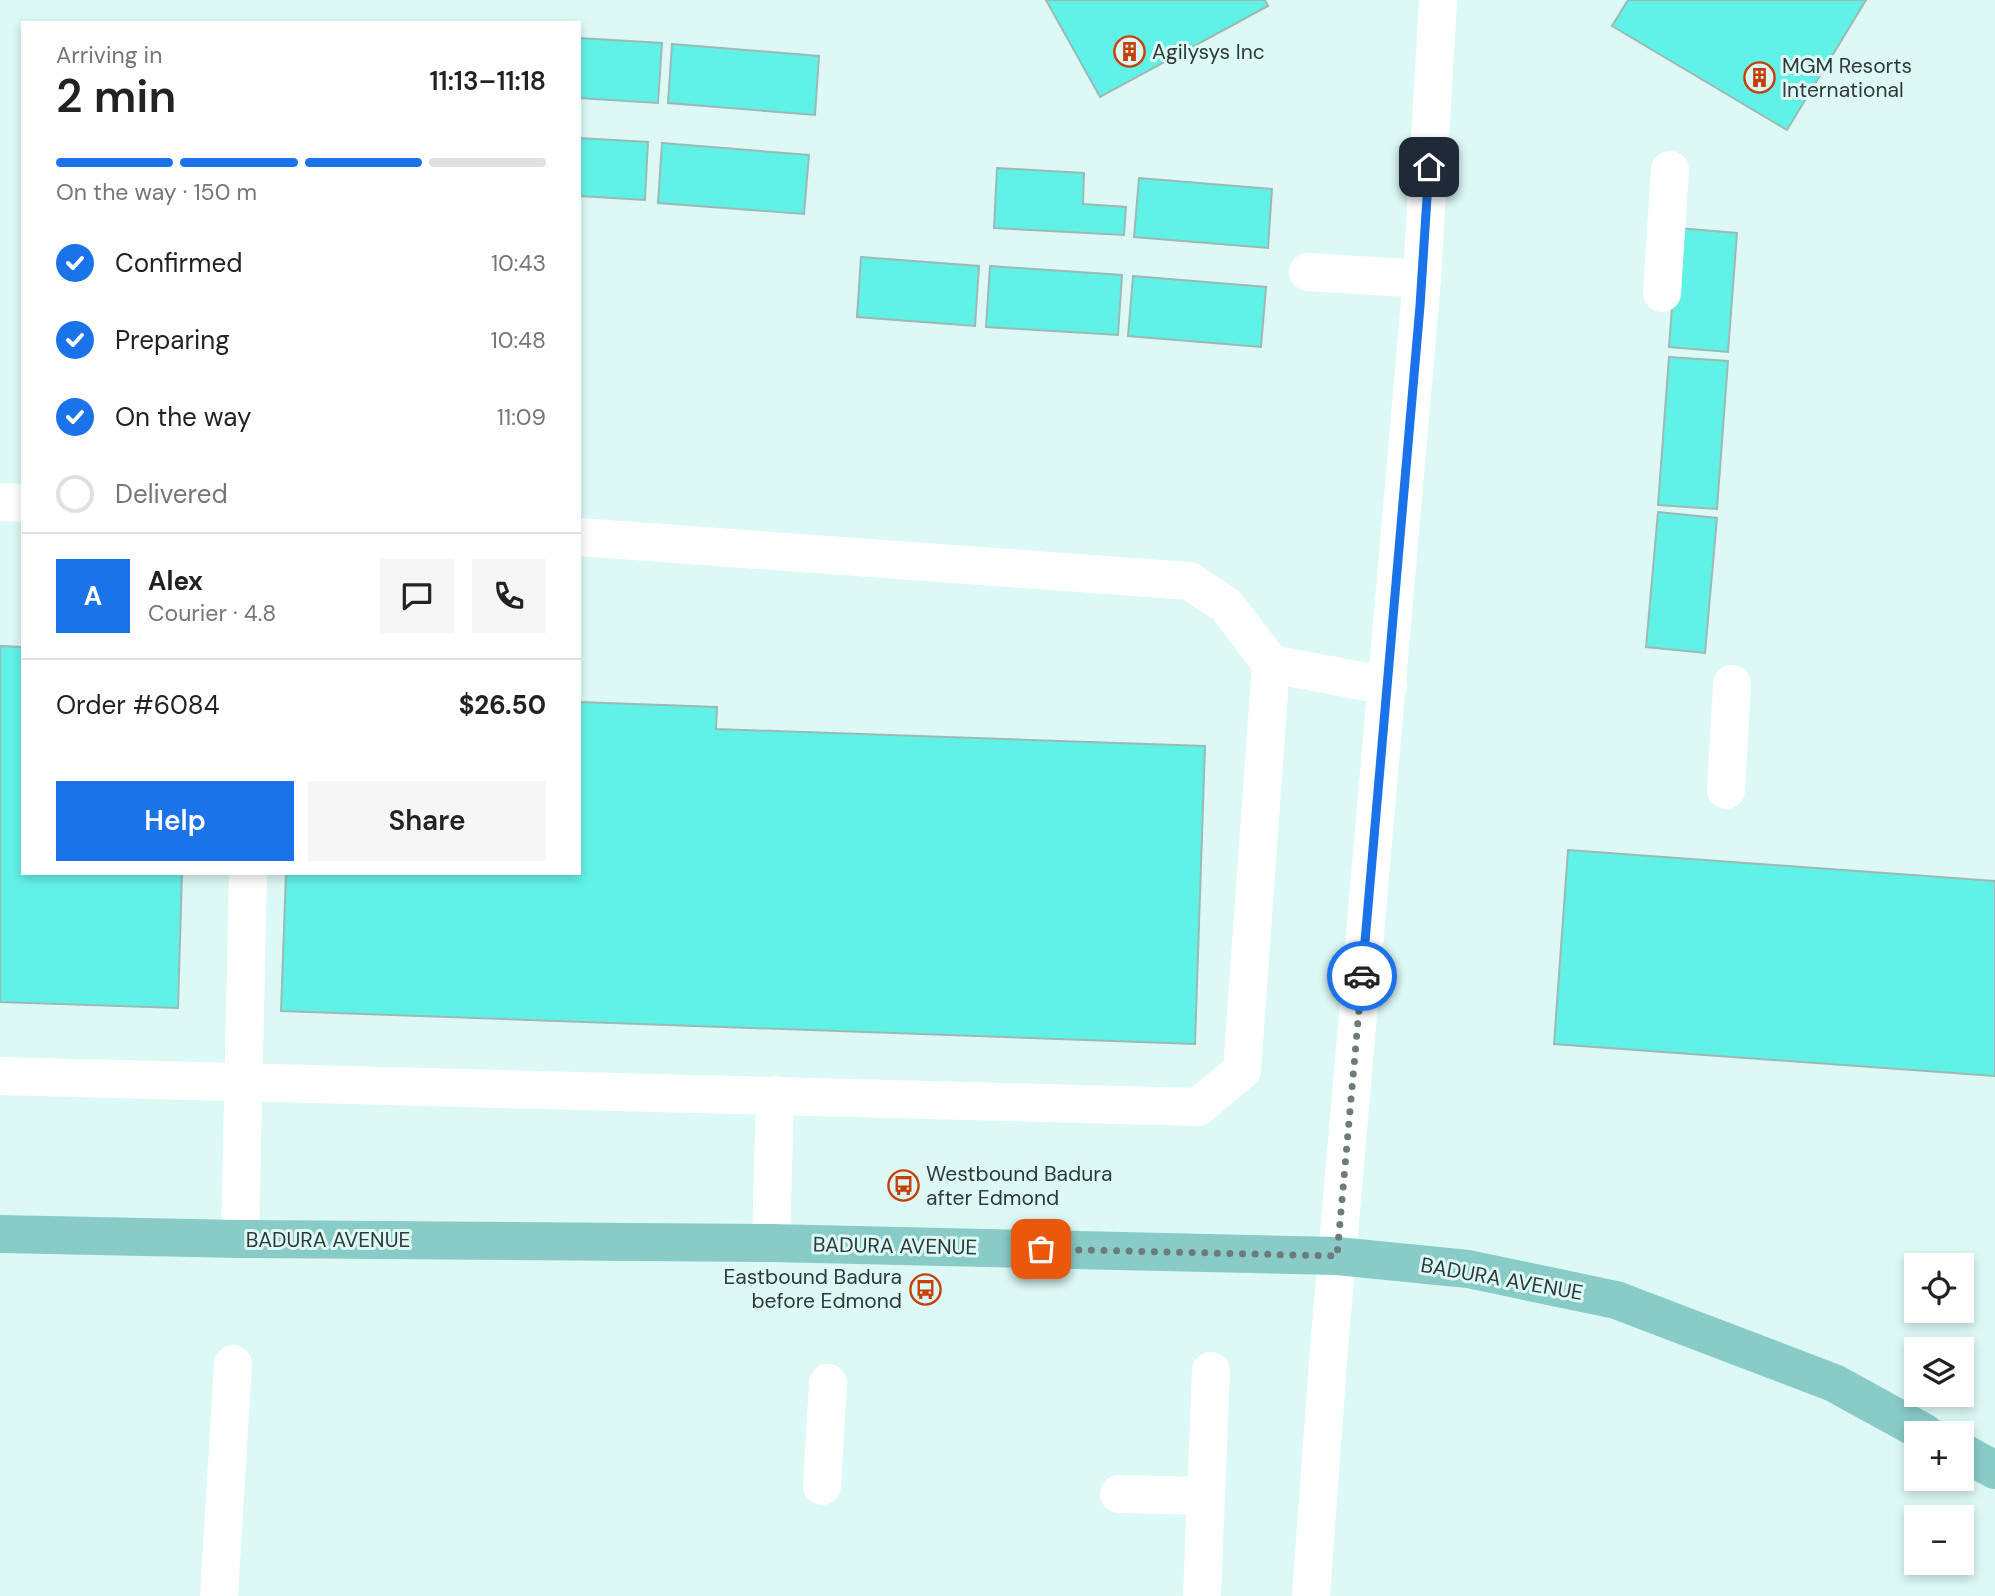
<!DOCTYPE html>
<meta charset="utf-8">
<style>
body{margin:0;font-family:"DM Sans",sans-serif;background:#f6f6f6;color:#222;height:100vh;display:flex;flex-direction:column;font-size:26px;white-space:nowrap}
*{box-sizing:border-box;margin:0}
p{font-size:23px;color:#767676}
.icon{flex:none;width:38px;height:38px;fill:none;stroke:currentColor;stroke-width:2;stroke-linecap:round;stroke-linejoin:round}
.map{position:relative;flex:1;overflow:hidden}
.side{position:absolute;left:21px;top:21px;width:560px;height:854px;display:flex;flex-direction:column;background:#fff;border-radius:0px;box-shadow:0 4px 10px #0003}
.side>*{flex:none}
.controls{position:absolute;left:1904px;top:1253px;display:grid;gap:14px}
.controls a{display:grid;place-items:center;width:70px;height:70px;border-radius:0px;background:#fff;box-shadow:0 4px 10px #0003;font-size:35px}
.pin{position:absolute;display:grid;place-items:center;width:60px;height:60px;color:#fff;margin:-30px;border-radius:14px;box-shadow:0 4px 10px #0006}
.courier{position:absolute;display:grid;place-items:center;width:70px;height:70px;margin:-35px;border:5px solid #1a73e8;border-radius:50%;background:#fff;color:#222;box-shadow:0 2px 9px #0007}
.head em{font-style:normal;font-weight:600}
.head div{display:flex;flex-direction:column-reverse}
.head{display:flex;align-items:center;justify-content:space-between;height:119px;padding:0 35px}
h1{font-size:46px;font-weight:600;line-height:52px}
.bar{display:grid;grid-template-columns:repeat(4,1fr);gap:10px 7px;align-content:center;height:84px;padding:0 35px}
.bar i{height:9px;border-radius:5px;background:#e0e0e0}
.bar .active{background:#1a73e8}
.bar p{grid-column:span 4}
.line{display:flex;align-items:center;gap:18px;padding:0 35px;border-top:2px solid #e0e0e0}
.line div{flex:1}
.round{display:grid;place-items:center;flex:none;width:74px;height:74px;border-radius:0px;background:#f6f6f6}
ol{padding:0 35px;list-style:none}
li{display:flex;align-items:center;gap:21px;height:77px}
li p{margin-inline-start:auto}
li .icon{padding:7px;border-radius:50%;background:#1a73e8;color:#fff;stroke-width:4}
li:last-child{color:#767676}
li i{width:38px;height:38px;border:4px solid #e0e0e0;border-radius:50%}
.action{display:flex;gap:14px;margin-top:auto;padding:14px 35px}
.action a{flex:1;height:80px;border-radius:0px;background:#1a73e8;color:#fff;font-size:28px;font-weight:600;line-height:80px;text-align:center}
.action a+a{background:#f6f6f6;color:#222}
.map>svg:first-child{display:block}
</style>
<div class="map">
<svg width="1995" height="1596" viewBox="0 0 1995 1596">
<rect width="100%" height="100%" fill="#dcf9f5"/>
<!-- building -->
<g fill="#61f2e7" stroke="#9db9b5" stroke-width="2">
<polygon points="1046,0 1265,0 1268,6 1100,97"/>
<polygon points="1628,0 1866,0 1787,130 1612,26"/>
<polygon points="579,38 662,43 658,103 579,98"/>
<polygon points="672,44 819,56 815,115 668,103"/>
<polygon points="579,138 648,142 645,200 579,196"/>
<polygon points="662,143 809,155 804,214 658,203"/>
<polygon points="997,168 1084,173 1083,204 1126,207 1124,235 994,228"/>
<polygon points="1139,178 1272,189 1268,248 1134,237"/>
<polygon points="1678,228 1737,233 1728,352 1669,347"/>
<polygon points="861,257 979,266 975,326 857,317"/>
<polygon points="990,266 1122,275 1118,335 986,327"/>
<polygon points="1133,276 1266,287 1261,347 1128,336"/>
<polygon points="1669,357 1728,361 1717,509 1658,505"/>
<polygon points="1658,512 1717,518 1705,653 1646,647"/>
<polygon points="0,646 23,647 23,873 182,873 178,1008 0,1002"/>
<polygon points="579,702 717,707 716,729 1205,746 1195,1044 281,1011 286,873 579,873"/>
<polygon points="1568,850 1995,881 1995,1076 1554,1044"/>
</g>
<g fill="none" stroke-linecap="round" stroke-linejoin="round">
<!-- minor -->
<g stroke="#fff" stroke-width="38">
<polyline points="1308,272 1422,279"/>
<polyline points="1662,293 1670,170"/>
<polyline points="0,502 23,503"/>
<polyline points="579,537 1189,581 1226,605 1271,664 1388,686"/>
<polyline points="1726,790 1732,684"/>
<polyline points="0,1076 1198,1107 1242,1070 1271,664"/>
<polyline points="240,1239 248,873"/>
<polyline points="771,1243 775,1095"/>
<polyline points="822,1486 828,1383"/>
<polyline points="1119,1494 1204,1496"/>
<polyline points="219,1596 233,1364"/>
<polyline points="1202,1596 1211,1371"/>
<polyline points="1311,1596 1329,1348 1422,279 1438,0"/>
</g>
<!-- major -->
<g stroke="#88cbc7" stroke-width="38">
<polyline points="0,1234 240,1239 771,1243 1337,1256 1468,1269 1616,1300 1834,1383 1925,1433"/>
<polyline points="1962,1452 1995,1470"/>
</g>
</g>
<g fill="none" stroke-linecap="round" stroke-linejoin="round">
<!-- done -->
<polyline stroke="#6b7c7a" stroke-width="7" stroke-dasharray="0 12.6" points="1041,1249 1337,1256 1362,976"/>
<!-- route -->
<polyline stroke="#1a73e8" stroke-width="9" points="1362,976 1420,306 1429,167"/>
</g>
<!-- icons -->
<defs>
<symbol id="building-ring" viewBox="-11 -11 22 22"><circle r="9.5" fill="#dcf9f5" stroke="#c63f06" stroke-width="1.5"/><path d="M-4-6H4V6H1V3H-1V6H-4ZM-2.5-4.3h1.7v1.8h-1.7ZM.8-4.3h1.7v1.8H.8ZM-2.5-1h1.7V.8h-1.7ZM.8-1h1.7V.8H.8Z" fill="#c63f06"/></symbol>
<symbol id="bus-ring" viewBox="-11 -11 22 22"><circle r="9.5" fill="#dcf9f5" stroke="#c63f06" stroke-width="1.5"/><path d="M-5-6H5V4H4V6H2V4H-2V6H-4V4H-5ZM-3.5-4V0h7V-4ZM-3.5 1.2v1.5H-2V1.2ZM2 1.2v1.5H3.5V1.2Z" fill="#c63f06"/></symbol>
</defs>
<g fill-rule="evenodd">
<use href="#building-ring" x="1112" y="34" width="35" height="35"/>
<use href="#building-ring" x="1742" y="60" width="35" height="35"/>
<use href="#bus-ring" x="886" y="1168" width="35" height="35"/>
<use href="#bus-ring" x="908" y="1272" width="35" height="35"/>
</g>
<g text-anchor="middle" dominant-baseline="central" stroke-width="6" stroke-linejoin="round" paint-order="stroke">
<!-- poi labels -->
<g font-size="21" fill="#2e3938" stroke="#dcf9f5" text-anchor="start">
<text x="1152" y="52">Agilysys Inc</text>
<text x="1782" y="66">MGM Resorts<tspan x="1782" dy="24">International</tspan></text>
<text x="926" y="1174">Westbound Badura<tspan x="926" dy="24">after Edmond</tspan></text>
<text x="902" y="1277" text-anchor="end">Eastbound Badura<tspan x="902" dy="24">before Edmond</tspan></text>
</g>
<!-- street labels -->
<g font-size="21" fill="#2e3938" stroke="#dcf9f5">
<text x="328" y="1240">BADURA AVENUE</text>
<text transform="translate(895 1246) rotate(1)">BADURA AVENUE</text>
<text transform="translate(1502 1279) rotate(10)">BADURA AVENUE</text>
</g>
</g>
</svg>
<div class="controls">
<a><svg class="icon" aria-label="locate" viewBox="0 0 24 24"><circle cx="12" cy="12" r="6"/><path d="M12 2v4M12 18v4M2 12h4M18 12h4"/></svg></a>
<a><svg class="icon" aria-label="layers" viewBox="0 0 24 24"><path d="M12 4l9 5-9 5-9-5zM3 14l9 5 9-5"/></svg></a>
<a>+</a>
<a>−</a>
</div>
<div class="pin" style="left:1041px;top:1249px;background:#ea580c"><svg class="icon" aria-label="bag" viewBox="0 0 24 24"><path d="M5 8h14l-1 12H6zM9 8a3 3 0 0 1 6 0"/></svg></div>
<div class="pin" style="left:1429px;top:167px;background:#1f2937"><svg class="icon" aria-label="home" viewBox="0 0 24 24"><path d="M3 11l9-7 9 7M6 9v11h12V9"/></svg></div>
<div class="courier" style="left:1362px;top:976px"><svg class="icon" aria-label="car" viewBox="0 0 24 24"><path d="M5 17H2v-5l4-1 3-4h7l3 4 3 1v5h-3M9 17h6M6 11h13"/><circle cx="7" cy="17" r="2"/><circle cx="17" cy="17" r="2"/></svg></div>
<section class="side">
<div class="head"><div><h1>2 min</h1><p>Arriving in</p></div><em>11:13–11:18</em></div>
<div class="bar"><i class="active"></i><i class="active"></i><i class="active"></i><i></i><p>On the way · 150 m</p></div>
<ol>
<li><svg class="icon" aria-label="check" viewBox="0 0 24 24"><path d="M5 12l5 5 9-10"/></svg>Confirmed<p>10:43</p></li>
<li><svg class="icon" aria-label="check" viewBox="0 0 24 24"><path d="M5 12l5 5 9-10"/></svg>Preparing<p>10:48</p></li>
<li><svg class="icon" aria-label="check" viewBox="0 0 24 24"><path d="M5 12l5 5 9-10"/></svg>On the way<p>11:09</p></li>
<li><i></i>Delivered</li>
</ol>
<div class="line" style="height:126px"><b class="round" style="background:#1a73e8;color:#fff">A</b><div><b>Alex</b><p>Courier · 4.8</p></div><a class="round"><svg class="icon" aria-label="chat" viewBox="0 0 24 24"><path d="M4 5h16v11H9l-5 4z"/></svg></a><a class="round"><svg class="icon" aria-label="phone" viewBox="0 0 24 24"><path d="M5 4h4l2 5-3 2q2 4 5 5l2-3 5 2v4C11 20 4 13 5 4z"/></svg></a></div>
<div class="line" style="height:91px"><div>Order #6084</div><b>$26.50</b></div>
<div class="action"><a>Help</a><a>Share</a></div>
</section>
</div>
